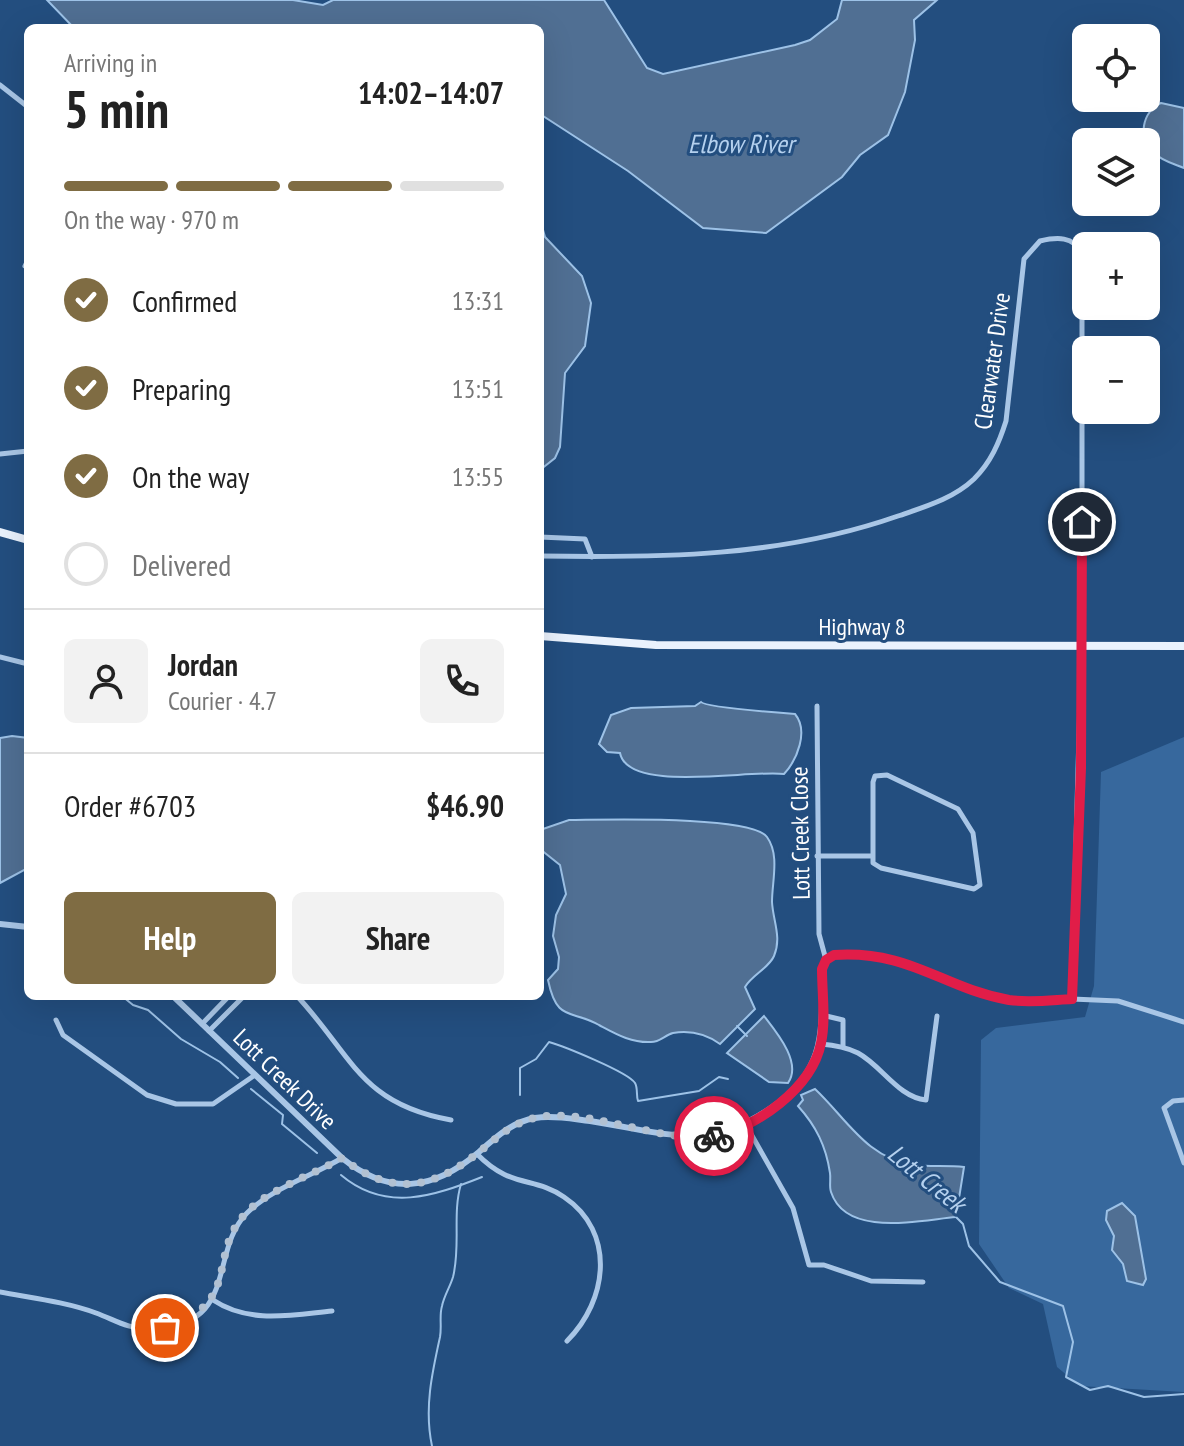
<!DOCTYPE html>
<meta charset="utf-8">
<style>
body{margin:0;font-family:"PT Sans Narrow",sans-serif;background:#f2f2f2;color:#222;height:100vh;display:flex;flex-direction:column;font-size:30px;white-space:nowrap}
*{box-sizing:border-box;margin:0}
p{font-size:26px;color:#767676}
.icon{flex:none;width:44px;height:44px;fill:none;stroke:currentColor;stroke-width:2;stroke-linecap:round;stroke-linejoin:round}
.map{position:relative;flex:1;overflow:hidden}
.drawer{position:absolute;left:24px;top:24px;width:520px;height:976px;display:flex;flex-direction:column;background:#fff;border-radius:12px;box-shadow:0 8px 32px #0002}
.drawer>*{flex:none}
.tools{position:absolute;left:1072px;top:24px;display:grid;gap:16px}
.tools a{display:grid;place-items:center;width:88px;height:88px;border-radius:12px;background:#fff;box-shadow:0 8px 32px #0002;font-size:40px}
.pin{position:absolute;display:grid;place-items:center;width:68px;height:68px;color:#fff;margin:-34px;border:4px solid #fff;border-radius:50%;box-shadow:0 2px 8px #0007}
.courier{position:absolute;display:grid;place-items:center;width:80px;height:80px;margin:-40px;border:6px solid #e11d48;border-radius:50%;background:#fff;color:#222;box-shadow:0 2px 10px #0007}
.headline em{font-style:normal;font-weight:700}
.headline div{display:flex;flex-direction:column-reverse}
.headline{display:flex;align-items:center;justify-content:space-between;height:136px;padding:0 40px}
h1{font-size:52px;font-weight:700;line-height:60px}
.bar{display:grid;grid-template-columns:repeat(4,1fr);gap:12px 8px;align-content:center;height:96px;padding:0 40px}
.bar i{height:10px;border-radius:6px;background:#e0e0e0}
.bar .active{background:#7f6c43}
.bar p{grid-column:span 4}
.line{display:flex;align-items:center;gap:20px;padding:0 40px;border-top:2px solid #e0e0e0}
.line div{flex:1}
.round{display:grid;place-items:center;flex:none;width:84px;height:84px;border-radius:12px;background:#f2f2f2}
ol{padding:0 40px;list-style:none}
li{display:flex;align-items:center;gap:24px;height:88px}
li p{margin-inline-start:auto}
li .icon{padding:8px;border-radius:50%;background:#7f6c43;color:#fff;stroke-width:4}
li:last-child{color:#767676}
li i{width:44px;height:44px;border:4px solid #e0e0e0;border-radius:50%}
.button{display:flex;gap:16px;margin-top:auto;padding:16px 40px}
.button a{flex:1;height:92px;border-radius:12px;background:#7f6c43;color:#fff;font-size:32px;font-weight:700;line-height:92px;text-align:center}
.button a+a{background:#f2f2f2;color:#222}
.map>svg:first-child{display:block}
</style>
<div class="map">
<svg width="1184" height="1446" viewBox="0 0 1184 1446">
<rect width="100%" height="100%" fill="#234e7f"/>
<!-- green -->
<polygon fill="#37689d" points="1184,737 1184,1392 1080,1386 1057,1367 1043,1304 1009,1288 979,1244 981,1040 996,1028 1085,1017 1094,986 1101,772"/>
<!-- water -->
<g fill="#506f93" stroke="#9dc2e7" stroke-width="2">
<polygon points="47,0 293,0 323,5 333,0 604,0 647,68 663,74 795,45 810,40 837,19 842,0 937,0 914,20 915,40 905,92 888,135 860,155 842,177 766,233 703,228 628,171 540,114 540,28 74,28"/>
<path d="M1161,103L1184,108V168C1174,164 1162,161 1154,153C1137,139 1142,111 1161,103Z"/>
<polygon points="540,219 545,237 582,276 591,303 585,346 565,373 560,447 555,458 540,470"/>
<path d="M701,702C705,707 782,713 795,714C809,731 797,760 784,774C752,769 628,794 620,753L607,752L599,744L611,715L631,708L695,706Z"/>
<polygon points="12,736 28,738 28,868 0,883 0,738"/>
<path d="M569,820C602,820 751,815 767,837C780,855 772,881 772,902C773,921 782,937 774,956C769,968 752,975 745,987L755,1009L720,1044C706,1034 691,1030 673,1033C665,1035 660,1042 651,1042C631,1043 616,1034 599,1025C571,1009 557,1023 548,980L558,969L559,957L553,936L556,915L566,894L560,865L540,849V830Z"/>
<path d="M764,1016C778,1034 802,1063 788,1083L769,1082L727,1053Z"/>
<path d="M815,1089C846,1118 867,1159 914,1165C930,1167 948,1165 964,1167L956,1217C920,1220 846,1238 831,1192C829,1186 831,1179 830,1173C826,1146 816,1126 798,1106L803,1100L801,1095Z"/>
<polygon points="1122,1203 1135,1216 1146,1279 1143,1285 1127,1281 1123,1264 1112,1250 1114,1236 1106,1220 1107,1211"/>
</g>
<g fill="none" stroke-linecap="round" stroke-linejoin="round">
<!-- stream -->
<g stroke="#9dc2e7" stroke-width="2">
<polyline points="122,996 133,1005 148,1010 181,1039 220,1062 238,1078"/>
<polyline points="737,1026 747,1036"/>
<polyline points="251,1089 283,1115 282,1124 317,1153"/>
<path d="M520,1095V1068L536,1059L549,1042C563,1046 628,1072 635,1083C638,1088 636,1095 638,1101L699,1091L719,1077L728,1079"/>
<path d="M341,1175C386,1213 434,1196 482,1177"/>
<polyline points="956,1217 963,1224 969,1246 1000,1282 1063,1306 1073,1342 1066,1377 1090,1390 1108,1386 1144,1397 1184,1394"/>
<path d="M432,1446C424,1409 432,1373 440,1337C442,1326 439,1316 442,1306C444,1296 450,1287 453,1277C461,1246 452,1214 461,1184"/>
</g>
<!-- minor -->
<g stroke="#a9c6e6" stroke-width="5">
<polyline points="0,85 28,107"/>
<polyline points="25,266 28,260"/>
<polyline points="0,454 28,451"/>
<polyline points="540,537 585,539 592,557"/>
<path d="M540,556C662,558 781,557 898,516C924,507 953,499 974,479C991,462 999,443 1006,421L1024,259L1040,241C1057,237 1073,236 1082,253V647"/>
<polyline points="0,657 28,664"/>
<polyline points="817,706 819,934 826,960"/>
<polygon points="887,775 958,809 973,833 980,885 974,889 881,868 873,863 873,782 875,776"/>
<polyline points="817,856 872,856"/>
<path d="M297,996C352,1055 360,1104 451,1120"/>
<polyline points="1072,999 1118,1001 1184,1022"/>
<polyline points="822,1015 843,1020 843,1046"/>
<polyline points="56,1020 63,1035 147,1095 176,1104 213,1104 255,1075"/>
<polyline points="202,1024 229,996"/>
<polyline points="209,1031 244,996"/>
<path d="M821,1044C835,1045 846,1047 858,1053C882,1066 898,1097 926,1100L937,1016"/>
<polyline points="1184,1100 1173,1101 1164,1108 1184,1163"/>
<polyline points="746,1125 793,1208 809,1265 824,1265 871,1281 923,1282"/>
<path d="M477,1154C511,1189 534,1176 564,1197C616,1232 608,1300 567,1341"/>
<path d="M0,1292C32,1298 66,1302 96,1313C115,1320 128,1329 149,1329C240,1328 208,1252 247,1213C272,1188 312,1176 342,1158"/>
<path d="M213,1300C249,1324 291,1315 332,1311"/>
</g>
<!-- tertiary -->
<g stroke="#a9c6e6" stroke-width="6">
<polyline points="0,924 28,927"/>
<path d="M173,996L342,1158C389,1196 433,1191 479,1152C496,1137 512,1122 535,1118C553,1115 572,1119 590,1121C663,1132 705,1153 771,1108C827,1070 822,1031 822,969L826,960L834,955C908,950 933,982 997,997C1022,1003 1047,1000 1072,999L1082,647"/>
</g>
<!-- primary -->
<g stroke="#eaf2fd" stroke-width="8">
<polyline points="0,532 28,540"/>
<polyline points="540,636 656,645 1184,646"/>
</g>
</g>
<g fill="none" stroke-linecap="round" stroke-linejoin="round">
<!-- done -->
<path stroke="#b2c1d2" stroke-width="8" stroke-dasharray="0 14.4" d="M165,1328C244,1302 206,1255 246,1213C269,1189 313,1175 342,1158C389,1195 429,1191 475,1155C494,1141 507,1126 531,1119C583,1104 658,1144 714,1136"/>
<!-- route -->
<path stroke="#e11d48" stroke-width="10" d="M714,1136C756,1128 812,1088 821,1043C826,1020 822,993 822,969L826,960L834,955C911,950 942,988 1009,1000C1030,1003 1052,1000 1072,999L1081,768L1082,522"/>
</g>
<g text-anchor="middle" dominant-baseline="central" stroke-width="6" stroke-linejoin="round" paint-order="stroke">
<!-- street labels -->
<g font-size="24" fill="#fff" stroke="#234e7f">
<text transform="translate(992 361) rotate(-82)">Clearwater Drive</text>
<text x="862" y="626">Highway 8</text>
<text transform="translate(800 833) rotate(-91)">Lott Creek Close</text>
<text transform="translate(285 1079) rotate(44)">Lott Creek Drive</text>
</g>
<!-- water labels -->
<g font-size="26" font-style="italic" fill="#b4d0ee" stroke="#234e7f">
<text x="741" y="143">Elbow River</text>
<text transform="translate(927 1178) rotate(39)">Lott Creek</text>
</g>
</g>
</svg>
<div class="tools">
<a><svg class="icon" aria-label="locate" viewBox="0 0 24 24"><circle cx="12" cy="12" r="6"/><path d="M12 2v4M12 18v4M2 12h4M18 12h4"/></svg></a>
<a><svg class="icon" aria-label="layers" viewBox="0 0 24 24"><path d="M12 4l9 5-9 5-9-5zM3 14l9 5 9-5"/></svg></a>
<a>+</a>
<a>−</a>
</div>
<div class="pin" style="left:165px;top:1328px;background:#ea580c"><svg class="icon" aria-label="bag" viewBox="0 0 24 24"><path d="M5 8h14l-1 12H6zM9 8a3 3 0 0 1 6 0"/></svg></div>
<div class="pin" style="left:1082px;top:522px;background:#1f2937"><svg class="icon" aria-label="home" viewBox="0 0 24 24"><path d="M3 11l9-7 9 7M6 9v11h12V9"/></svg></div>
<div class="courier" style="left:714px;top:1136px"><svg class="icon" aria-label="bike" viewBox="0 0 24 24"><circle cx="6" cy="16" r="4"/><circle cx="18" cy="16" r="4"/><path d="M6 16l4-8h5l3 8M10 8l3 8H6M13 5h3"/></svg></div>
<section class="drawer">
<div class="headline"><div><h1>5 min</h1><p>Arriving in</p></div><em>14:02–14:07</em></div>
<div class="bar"><i class="active"></i><i class="active"></i><i class="active"></i><i></i><p>On the way · 970 m</p></div>
<ol>
<li><svg class="icon" aria-label="check" viewBox="0 0 24 24"><path d="M5 12l5 5 9-10"/></svg>Confirmed<p>13:31</p></li>
<li><svg class="icon" aria-label="check" viewBox="0 0 24 24"><path d="M5 12l5 5 9-10"/></svg>Preparing<p>13:51</p></li>
<li><svg class="icon" aria-label="check" viewBox="0 0 24 24"><path d="M5 12l5 5 9-10"/></svg>On the way<p>13:55</p></li>
<li><i></i>Delivered</li>
</ol>
<div class="line" style="height:144px"><a class="round"><svg class="icon" aria-label="person" viewBox="0 0 24 24"><circle cx="12" cy="8" r="4"/><path d="M4 21q1-7 8-7t8 7"/></svg></a><div><b>Jordan</b><p>Courier · 4.7</p></div><a class="round"><svg class="icon" aria-label="phone" viewBox="0 0 24 24"><path d="M5 4h4l2 5-3 2q2 4 5 5l2-3 5 2v4C11 20 4 13 5 4z"/></svg></a></div>
<div class="line" style="height:104px"><div>Order #6703</div><b>$46.90</b></div>
<div class="button"><a>Help</a><a>Share</a></div>
</section>
</div>
